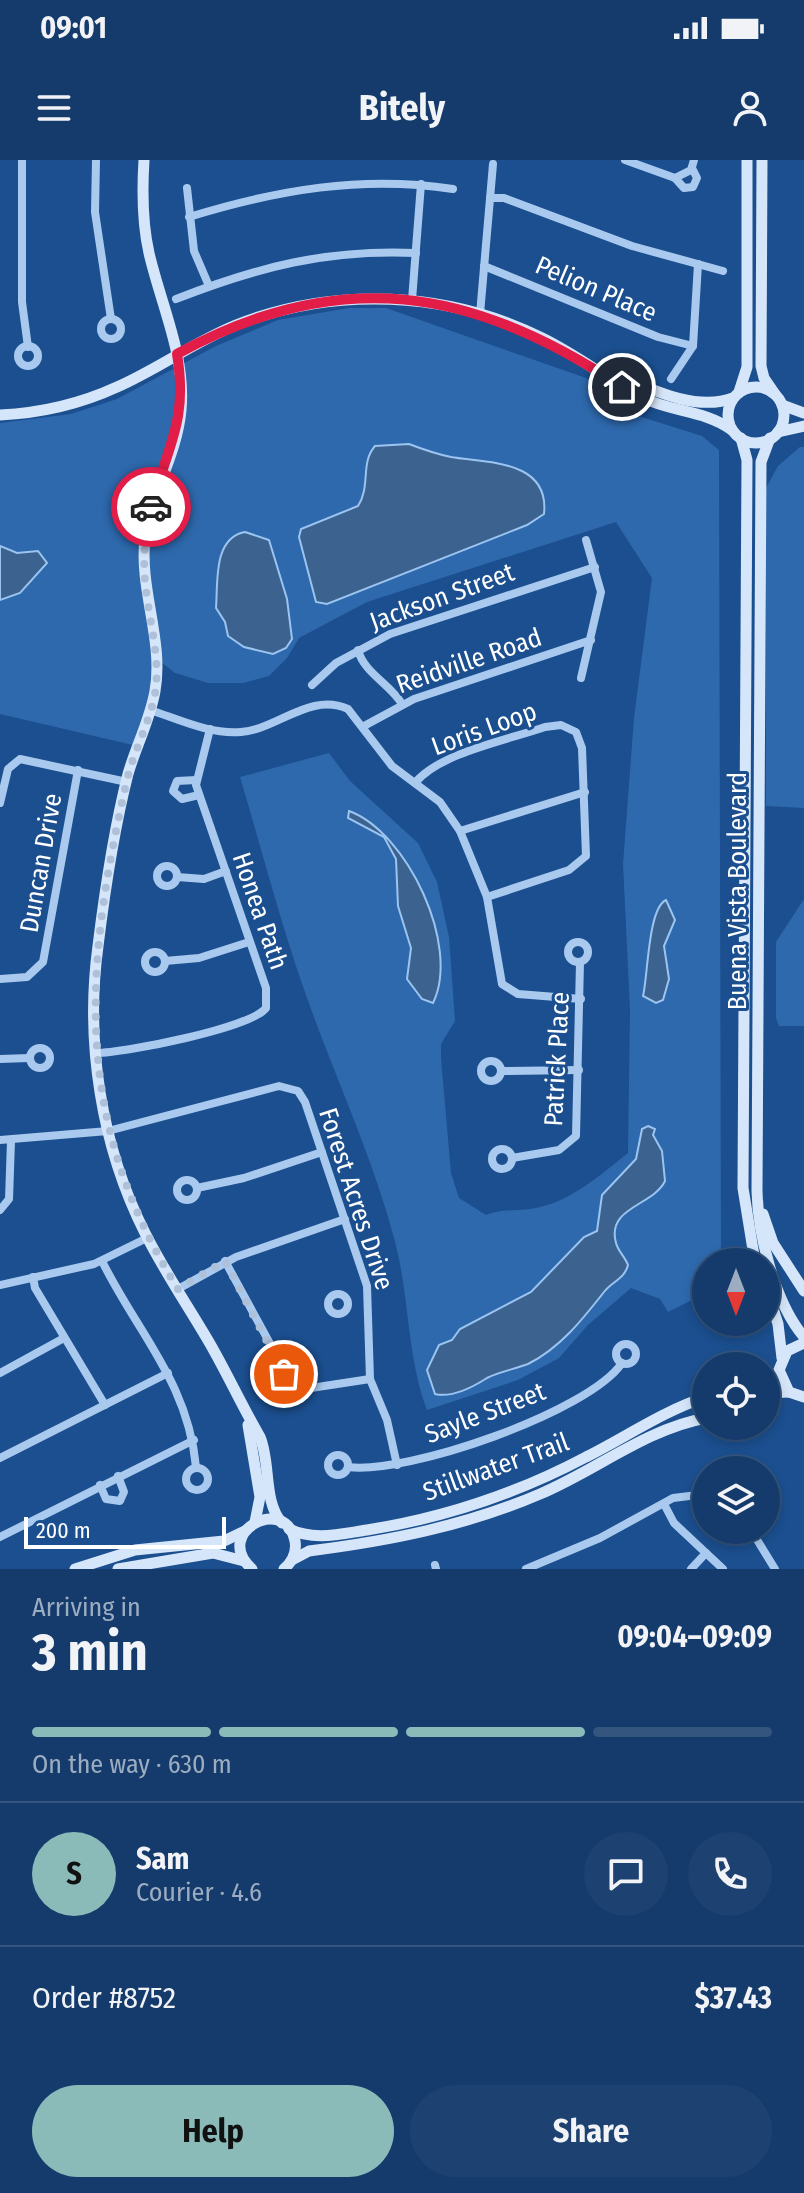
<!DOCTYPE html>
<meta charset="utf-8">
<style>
body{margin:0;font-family:"Fira Sans Condensed",sans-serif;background:#1d4271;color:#f1f3f6;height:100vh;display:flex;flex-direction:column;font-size:30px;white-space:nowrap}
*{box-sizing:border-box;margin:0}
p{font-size:26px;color:#9dadc1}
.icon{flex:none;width:44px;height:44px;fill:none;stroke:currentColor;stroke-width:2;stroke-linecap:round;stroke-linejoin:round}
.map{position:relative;height:1409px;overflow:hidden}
.sheet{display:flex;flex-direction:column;background:#143b6b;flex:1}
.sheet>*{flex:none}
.needle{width:52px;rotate:180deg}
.tools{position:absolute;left:692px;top:1088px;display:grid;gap:16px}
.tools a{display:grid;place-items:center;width:88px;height:88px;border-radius:50%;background:#143b6b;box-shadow:0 4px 12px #0003,0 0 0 2px #33557e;font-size:40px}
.scale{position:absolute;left:24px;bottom:20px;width:202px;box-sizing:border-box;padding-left:8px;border:4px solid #fff;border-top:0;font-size:22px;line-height:28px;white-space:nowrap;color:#fff;-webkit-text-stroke:6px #1b4f8f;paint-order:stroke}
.pin{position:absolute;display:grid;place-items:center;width:68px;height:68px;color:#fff;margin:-34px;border:4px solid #fff;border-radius:50%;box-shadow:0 2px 8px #0007}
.courier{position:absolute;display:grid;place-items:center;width:80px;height:80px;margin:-40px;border:6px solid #e11d48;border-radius:50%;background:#fff;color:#222;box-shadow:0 2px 10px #0007}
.head em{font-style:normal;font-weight:700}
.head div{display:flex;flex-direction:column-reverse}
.head{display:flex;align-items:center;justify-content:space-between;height:136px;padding:0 32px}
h1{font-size:52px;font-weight:700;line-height:60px}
.bar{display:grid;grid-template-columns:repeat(4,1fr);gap:12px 8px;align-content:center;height:96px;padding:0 32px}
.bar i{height:10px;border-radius:6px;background:#33557e}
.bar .active{background:#8bbbb9}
.bar p{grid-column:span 4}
.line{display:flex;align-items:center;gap:20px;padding:0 32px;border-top:2px solid #33557e}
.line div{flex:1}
.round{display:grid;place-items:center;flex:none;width:84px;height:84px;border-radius:42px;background:#1d4271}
.cta{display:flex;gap:16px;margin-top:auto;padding:16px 32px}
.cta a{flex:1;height:92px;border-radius:48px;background:#8bbbb9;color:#111;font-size:32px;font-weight:700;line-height:92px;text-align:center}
.cta a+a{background:#1d4271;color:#f1f3f6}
.status{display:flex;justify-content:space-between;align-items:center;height:56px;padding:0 40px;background:#143b6b;direction:ltr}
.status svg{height:22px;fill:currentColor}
header{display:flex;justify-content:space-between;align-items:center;height:104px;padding:0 32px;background:#143b6b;font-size:36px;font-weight:700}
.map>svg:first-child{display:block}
</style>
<div class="status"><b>09:01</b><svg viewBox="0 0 49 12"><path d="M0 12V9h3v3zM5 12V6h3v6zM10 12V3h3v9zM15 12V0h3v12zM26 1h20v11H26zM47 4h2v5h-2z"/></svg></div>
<header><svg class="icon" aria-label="menu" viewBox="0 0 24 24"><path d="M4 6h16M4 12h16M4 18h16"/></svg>Bitely<svg class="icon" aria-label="person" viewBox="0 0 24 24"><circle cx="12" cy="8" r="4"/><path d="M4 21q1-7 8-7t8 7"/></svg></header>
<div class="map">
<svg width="804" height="1409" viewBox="0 0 804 1409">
<rect width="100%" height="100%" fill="#1b4f8f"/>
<!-- green -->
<g fill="#2e69ad">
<path d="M349,148H386L586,218L613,232L619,245L629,253L702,276L719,290L721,1102H706V1133L668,1152L660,1139L631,1128L588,1165L559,1198L518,1220L427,1250C406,1194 410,1136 394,1078C373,999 339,926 311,849C283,773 263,694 240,617L329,593L350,621L418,683L437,722L449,777L455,861L441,884V898L451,1013L459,1038L486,1055C501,1049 514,1051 530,1049C568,1044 599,1016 628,993L630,850L623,704L634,558L652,418L616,362L367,442L299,478L287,498L269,516L243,523H208L175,513L153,496L149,539L133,585L0,554V263L71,254L117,239L216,186L278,160Z"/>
<polygon points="800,287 804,287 804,648 766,646 766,328 778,306"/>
<polygon points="804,739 804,866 779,866 776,858 776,782"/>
</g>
<!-- water -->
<g fill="#3c6290" stroke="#9cc4f0" stroke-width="2">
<path d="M409,284C422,289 436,294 451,297C485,303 550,299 544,354L527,365L327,444L316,442L299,377L301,369L358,346C371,326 360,303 375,286Z"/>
<path d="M245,372L269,380L287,439L292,479L286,488L273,494L244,487L228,476L225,462L216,448C218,422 213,378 245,372Z"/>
<polygon points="0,386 17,393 38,391 47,403 20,433 0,440"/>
<path d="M349,651C407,672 461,786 433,843L422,839L407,819L411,788L398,746L396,699L384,677L348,658Z"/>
<path d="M666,740L675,760L664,786L669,819L663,840L656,843L643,836C648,816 648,748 666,740Z"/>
<path d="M648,966L655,969L653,975L662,991L665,1021C653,1046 606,1047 616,1083C618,1091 625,1097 628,1105C624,1120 612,1121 604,1132C582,1160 560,1188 528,1204C515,1209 498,1212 487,1218C473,1227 452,1238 435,1234L427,1210L439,1185L452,1180L460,1169L531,1132L584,1077L597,1071L602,1035L636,999L642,969Z"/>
</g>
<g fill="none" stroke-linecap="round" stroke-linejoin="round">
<!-- street -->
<g stroke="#a9c9ee" stroke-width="8">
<polyline points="22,0 22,142 28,187"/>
<polyline points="96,0 95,52 111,159"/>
<polyline points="625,0 675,18 691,10 694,0"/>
<polyline points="675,18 684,28 693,27 697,18 692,8"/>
<polyline points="187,28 194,91 209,126"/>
<polyline points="490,38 504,38 632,86 723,111"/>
<path d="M189,57C277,30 362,15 453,29"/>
<polyline points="484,106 658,177 693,186"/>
<path d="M176,139C258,107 327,89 416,93"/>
<polyline points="412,140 421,24"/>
<polyline points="480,154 493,4"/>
<circle cx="111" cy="169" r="10"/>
<circle cx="28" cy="196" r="10"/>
<polyline points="671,219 693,186 698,104"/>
<path d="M358,490C364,513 390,524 402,544"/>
<polyline points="581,518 601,432 586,380"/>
<polyline points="312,525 336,503 390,474 595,407"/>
<path d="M150,550C178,559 211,575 241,572C278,569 310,532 348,549L392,606L440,642L460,671L487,737L502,824L518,834L581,839"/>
<polyline points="364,566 414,539 591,480"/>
<polyline points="196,620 177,621 173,631 182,639 199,635"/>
<path d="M415,623C439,593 508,580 545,567L561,565L576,572L582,588L586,696L569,710L487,737"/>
<polyline points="0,643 8,609 20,599 127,622"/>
<polyline points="460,671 585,632"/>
<circle cx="167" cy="716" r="10"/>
<polyline points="177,717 204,719 226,711"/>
<circle cx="578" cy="792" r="10"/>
<circle cx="155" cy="802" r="10"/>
<polyline points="165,801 199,798 249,782"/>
<polyline points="0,819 27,817 43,802 78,610"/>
<circle cx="40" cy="898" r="10"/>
<path d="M96,893C124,893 251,868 266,848V828L196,625L210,569"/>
<polyline points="0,899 29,898"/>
<circle cx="491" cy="911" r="10"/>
<polyline points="501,911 579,910"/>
<polyline points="0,980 108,971 279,926 298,931 305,942 367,1126 370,1219 387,1260 397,1305"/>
<circle cx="502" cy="999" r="10"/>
<polyline points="512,998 559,990 576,976 580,802"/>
<circle cx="187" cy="1030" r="10"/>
<polyline points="197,1028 244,1018 322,992"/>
<polyline points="0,1050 9,1039 11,981"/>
<path d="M102,1101C138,1174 188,1222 196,1307"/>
<polyline points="225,1101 292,1224 311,1228 370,1219"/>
<polyline points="33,1117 35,1128 105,1245"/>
<polyline points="0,1125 94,1104 147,1078"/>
<polyline points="178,1129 236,1097 345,1059"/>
<circle cx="338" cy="1144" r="10"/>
<circle cx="626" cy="1194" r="10"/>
<polyline points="0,1213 64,1178"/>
<circle cx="338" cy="1305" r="10"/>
<polyline points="0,1298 168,1213"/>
<path d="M348,1307C406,1315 589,1252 622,1203"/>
<circle cx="197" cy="1319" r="11"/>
<polyline points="100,1325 106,1339 120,1341 124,1332 118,1316"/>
<polyline points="664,1344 674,1363 723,1409"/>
<polyline points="751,1370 775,1409"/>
<polyline points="0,1377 194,1280"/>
<polyline points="435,1405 436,1409"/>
<polyline points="526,1409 600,1378 673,1338 706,1334"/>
<polyline points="691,1409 706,1393"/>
</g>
<!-- secondary -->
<g stroke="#d6e6fa" stroke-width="11">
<path d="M144,0C142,32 142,62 149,93C161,145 186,196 181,250C177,295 151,334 145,378C139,430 164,480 155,531C150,560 136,586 128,614C114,669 105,729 98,786C85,882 101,986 145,1073C164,1111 188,1146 209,1182C227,1213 242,1246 260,1277C271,1303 263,1342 282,1363"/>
<polyline points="762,0 761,206 764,218 775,234"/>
<path d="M608,211C645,226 693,253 733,238"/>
<circle cx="756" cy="255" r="28"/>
<polyline points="739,232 747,207 747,0"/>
<polyline points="782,245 804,253"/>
<path d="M0,255C41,253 80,244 117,227C158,209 194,182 236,165C334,126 448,131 542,178C577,195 607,219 641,237C670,252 705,250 732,270"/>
<polyline points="778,272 804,266"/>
<polyline points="741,278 747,300 743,1028 755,1102"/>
<path d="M770,278L761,302L757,1031C758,1075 775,1143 804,1177"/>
<polyline points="763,1054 773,1083 804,1131"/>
<polyline points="766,1127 778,1164 782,1198"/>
<polyline points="804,1183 787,1191 779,1210 789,1232 804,1237"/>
<polyline points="766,1233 789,1232"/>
<polyline points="248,1265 260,1337 255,1362"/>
<path d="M289,1369C314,1381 340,1374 367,1370C443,1358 518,1333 586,1297C626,1277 663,1251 706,1237"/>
<path d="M292,1400L309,1391C388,1381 466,1366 540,1334C595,1311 646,1269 706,1258"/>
<polyline points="75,1409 135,1390 224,1381 245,1371"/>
<polyline points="118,1409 213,1393 244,1401"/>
<path d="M252,1409C211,1372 286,1334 295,1381C297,1392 292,1402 284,1409"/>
</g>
</g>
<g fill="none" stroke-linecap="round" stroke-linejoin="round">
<!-- done -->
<path stroke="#afc1d8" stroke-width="8" stroke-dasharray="0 14.4" d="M151,347C144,376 142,407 147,437C151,468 159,496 156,527C152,559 134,589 127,620C84,808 72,959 178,1129L225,1101L284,1214"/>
<!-- route -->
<path stroke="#e11d48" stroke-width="10" d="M151,347C168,285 188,261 177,194C339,105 473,127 622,227"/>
</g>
<g text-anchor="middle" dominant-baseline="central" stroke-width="6" stroke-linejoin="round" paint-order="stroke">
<!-- street labels -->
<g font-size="26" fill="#fff" stroke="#1b4f8f">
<text transform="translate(596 129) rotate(23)">Pelion Place</text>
<text transform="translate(442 437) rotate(-20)">Jackson Street</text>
<text transform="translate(469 501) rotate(-19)">Reidville Road</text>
<text transform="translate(484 569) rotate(-20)">Loris Loop</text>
<text transform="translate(41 703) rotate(-80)">Duncan Drive</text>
<text transform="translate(737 731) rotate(-90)">Buena Vista Boulevard</text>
<text transform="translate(260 751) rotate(71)">Honea Path</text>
<text transform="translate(557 899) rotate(-87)">Patrick Place</text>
<text transform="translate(356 1039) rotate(72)">Forest Acres Drive</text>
<text transform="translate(485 1253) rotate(-21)">Sayle Street</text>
<text transform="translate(496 1307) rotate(-20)">Stillwater Trail</text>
</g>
</g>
</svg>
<div class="tools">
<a><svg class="needle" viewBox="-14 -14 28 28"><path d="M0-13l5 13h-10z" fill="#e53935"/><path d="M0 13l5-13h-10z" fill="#9dadc1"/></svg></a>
<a><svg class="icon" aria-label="locate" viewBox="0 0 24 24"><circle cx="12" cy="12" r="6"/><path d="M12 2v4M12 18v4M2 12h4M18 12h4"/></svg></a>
<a><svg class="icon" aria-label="layers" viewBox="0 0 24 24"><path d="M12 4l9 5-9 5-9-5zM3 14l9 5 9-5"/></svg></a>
</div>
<div class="scale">200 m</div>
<div class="pin" style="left:284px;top:1214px;background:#ea580c"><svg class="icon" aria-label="bag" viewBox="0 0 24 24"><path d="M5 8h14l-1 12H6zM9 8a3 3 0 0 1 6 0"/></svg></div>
<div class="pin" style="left:622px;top:227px;background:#1f2937"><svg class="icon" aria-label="home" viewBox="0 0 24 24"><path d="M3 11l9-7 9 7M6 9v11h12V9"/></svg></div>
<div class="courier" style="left:151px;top:347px"><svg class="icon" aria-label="car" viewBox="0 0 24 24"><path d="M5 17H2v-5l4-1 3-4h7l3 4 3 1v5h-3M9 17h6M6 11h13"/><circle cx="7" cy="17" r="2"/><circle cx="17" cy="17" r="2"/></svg></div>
</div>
<section class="sheet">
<div class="head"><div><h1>3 min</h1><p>Arriving in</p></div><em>09:04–09:09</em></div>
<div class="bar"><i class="active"></i><i class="active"></i><i class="active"></i><i></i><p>On the way · 630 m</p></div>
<div class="line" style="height:144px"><b class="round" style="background:#8bbbb9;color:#111">S</b><div><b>Sam</b><p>Courier · 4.6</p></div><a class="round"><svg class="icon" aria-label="chat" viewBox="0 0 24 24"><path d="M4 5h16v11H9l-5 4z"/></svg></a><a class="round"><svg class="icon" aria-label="phone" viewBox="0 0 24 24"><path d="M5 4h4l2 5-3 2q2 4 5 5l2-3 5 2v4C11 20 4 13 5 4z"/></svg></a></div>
<div class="line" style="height:104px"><div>Order #8752</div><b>$37.43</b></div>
<div class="cta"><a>Help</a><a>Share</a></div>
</section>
